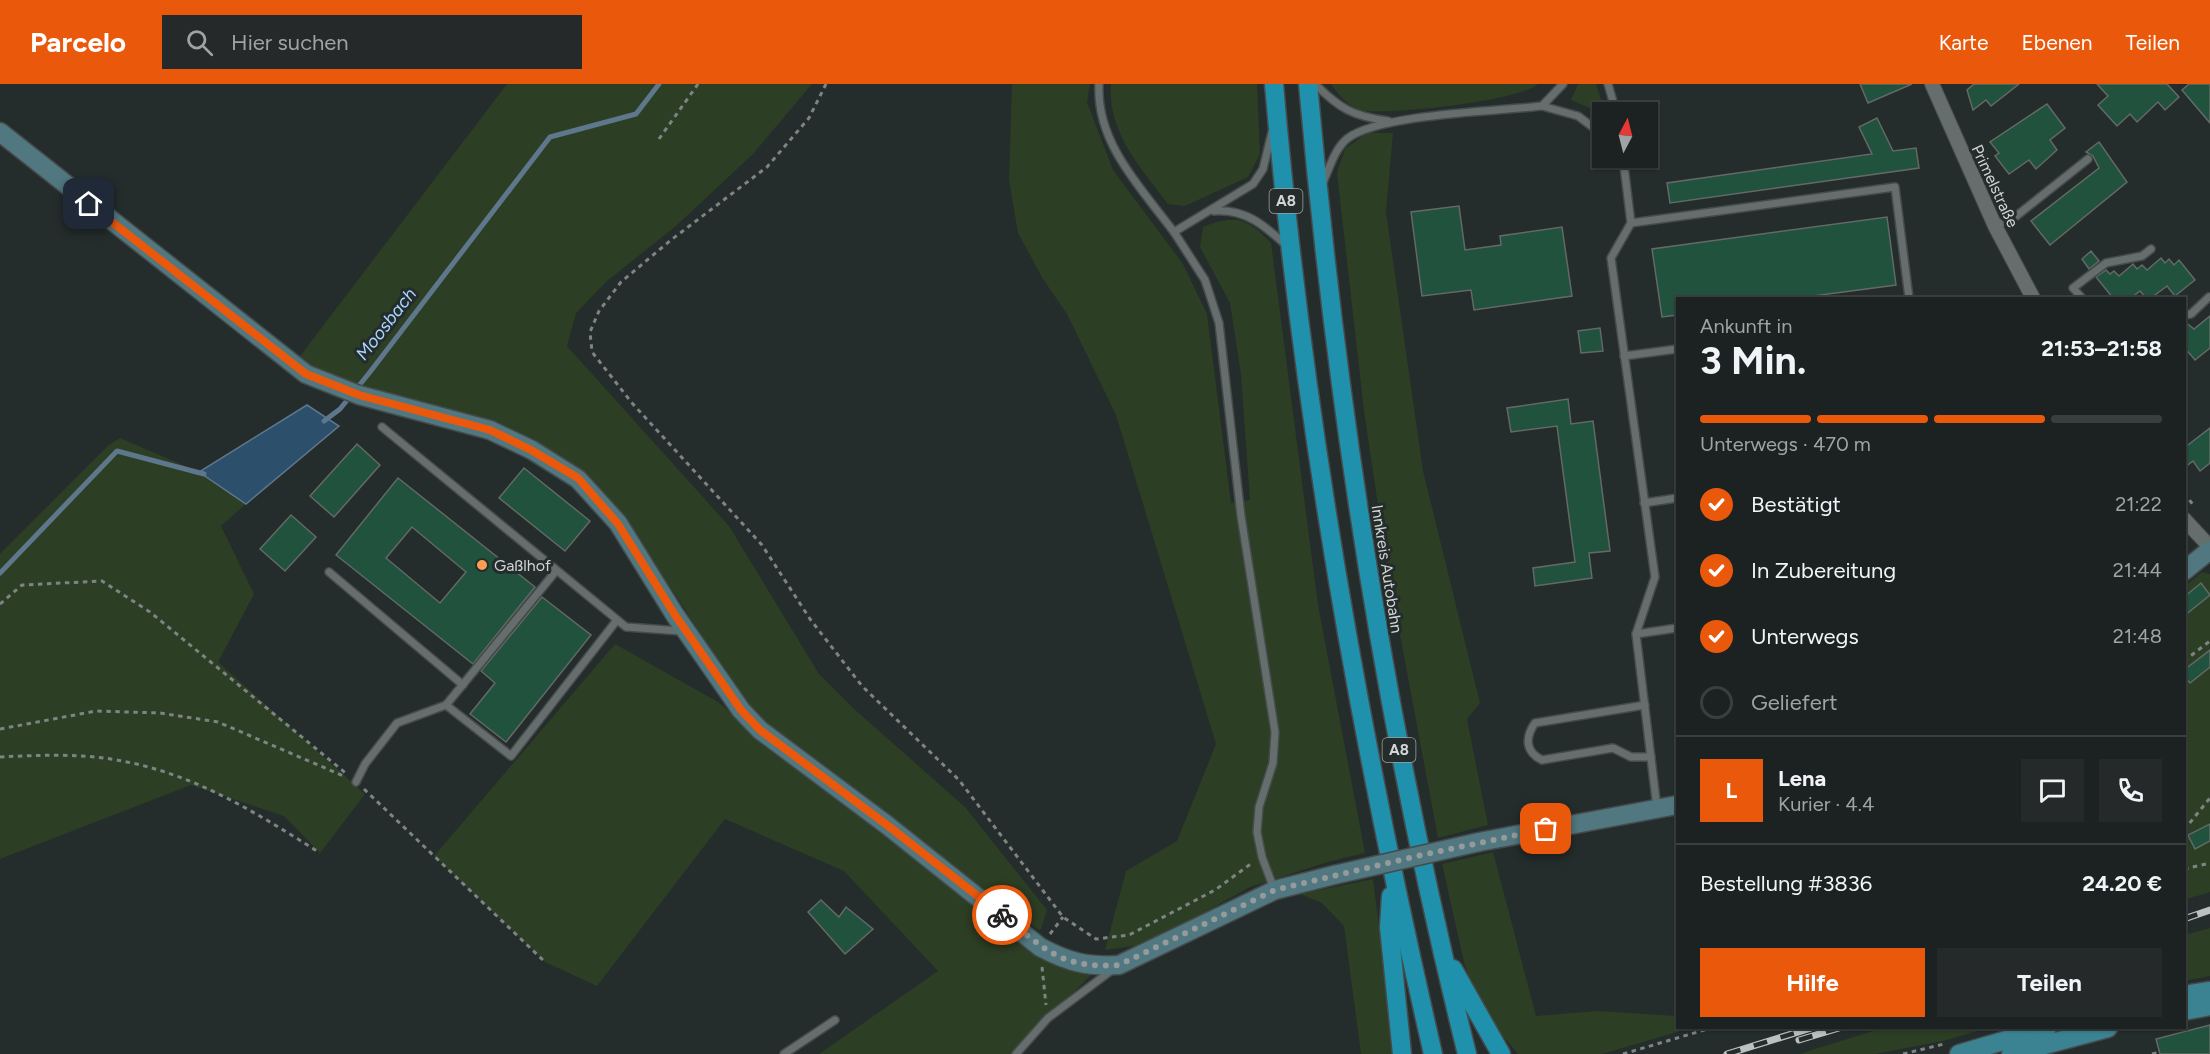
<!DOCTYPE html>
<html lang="de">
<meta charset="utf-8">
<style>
body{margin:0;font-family:Figtree,sans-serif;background:#25292a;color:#f1f3f6;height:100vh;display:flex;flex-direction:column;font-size:22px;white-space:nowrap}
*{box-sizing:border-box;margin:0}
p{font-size:20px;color:#a0a3a5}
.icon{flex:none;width:33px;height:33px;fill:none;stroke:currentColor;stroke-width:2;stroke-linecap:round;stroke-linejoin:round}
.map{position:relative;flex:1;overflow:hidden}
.sheet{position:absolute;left:1676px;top:213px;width:510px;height:732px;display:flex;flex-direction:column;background:#1c2121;border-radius:0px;box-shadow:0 2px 4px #0004,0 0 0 2px #3a3e3f}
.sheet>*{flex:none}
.needle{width:39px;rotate:7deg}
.controls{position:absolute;left:1592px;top:18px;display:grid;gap:12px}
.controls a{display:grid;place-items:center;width:66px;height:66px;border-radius:0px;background:#1c2121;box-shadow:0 2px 4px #0004,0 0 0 2px #3a3e3f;font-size:30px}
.pin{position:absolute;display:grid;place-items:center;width:51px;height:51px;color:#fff;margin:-26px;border-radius:12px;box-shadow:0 3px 9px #0006}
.courier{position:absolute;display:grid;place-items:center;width:60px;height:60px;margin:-30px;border:4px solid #ea580c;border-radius:50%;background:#fff;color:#222;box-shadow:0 2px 8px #0007}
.head em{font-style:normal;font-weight:700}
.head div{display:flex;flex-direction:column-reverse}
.head{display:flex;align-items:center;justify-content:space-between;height:102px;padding:0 24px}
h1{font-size:39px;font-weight:700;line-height:45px}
.bar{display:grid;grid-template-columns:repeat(4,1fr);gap:9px 6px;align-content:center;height:72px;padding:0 24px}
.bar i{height:8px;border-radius:4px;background:#3a3e3f}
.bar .selected{background:#ea580c}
.bar p{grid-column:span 4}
.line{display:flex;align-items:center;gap:15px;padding:0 24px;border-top:2px solid #3a3e3f}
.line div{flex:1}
.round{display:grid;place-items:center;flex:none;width:63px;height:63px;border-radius:0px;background:#25292a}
ol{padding:0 24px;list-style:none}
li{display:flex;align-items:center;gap:18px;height:66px}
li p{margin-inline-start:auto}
li .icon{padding:6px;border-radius:50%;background:#ea580c;color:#fff;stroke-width:4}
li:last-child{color:#a0a3a5}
li i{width:33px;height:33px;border:3px solid #3a3e3f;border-radius:50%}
.action{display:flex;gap:12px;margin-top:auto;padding:12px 24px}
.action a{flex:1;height:69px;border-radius:0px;background:#ea580c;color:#fff;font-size:24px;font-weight:700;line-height:69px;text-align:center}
.action a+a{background:#25292a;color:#f1f3f6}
header{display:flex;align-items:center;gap:36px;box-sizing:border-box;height:84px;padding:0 30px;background:#ea580c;color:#fff}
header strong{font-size:28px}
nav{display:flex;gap:33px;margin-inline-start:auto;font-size:21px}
.search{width:420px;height:54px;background:#25292a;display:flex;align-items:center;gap:15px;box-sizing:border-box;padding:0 21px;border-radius:0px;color:#a0a3a5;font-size:22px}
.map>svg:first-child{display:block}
</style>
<header>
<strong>Parcelo</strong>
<div class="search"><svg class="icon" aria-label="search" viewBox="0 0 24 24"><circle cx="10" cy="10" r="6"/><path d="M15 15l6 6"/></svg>Hier suchen</div>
<nav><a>Karte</a><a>Ebenen</a><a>Teilen</a></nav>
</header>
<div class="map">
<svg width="2210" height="970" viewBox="0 0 2210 970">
<rect width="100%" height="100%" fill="#252c2c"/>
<!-- green -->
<g fill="#2c3e24">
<polygon points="507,0 812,0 753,70 676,142 607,197 576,229 567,262 729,442 819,590 852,623 965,723 1047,826 1040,847 794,664 744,618 677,513 615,425 554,369 348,302 297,276"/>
<path d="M1012,0H1090L1087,18L1113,86L1183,180L1207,230L1231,419L1250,416L1241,290L1230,219L1200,163L1203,143C1235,130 1248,134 1271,159L1318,521L1365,769L1331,777L1250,803L1148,860L1105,866L1126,787L1177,757L1216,660L1116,331L1067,230L1043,195L1018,149L1009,96Z"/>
<path d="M1111,0H1257L1260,70L1248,93L1185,122L1168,120C1141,84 1107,48 1111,0Z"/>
<path d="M1331,0H1538C1519,17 1395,30 1367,27C1350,25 1340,13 1331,0Z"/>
<polygon points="1578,0 1596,0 1605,28 1602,28 1602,36 1590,24 1571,16"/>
<polygon points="1367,49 1393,49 1386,128 1423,387 1480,619 1467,635 1488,741 1438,754 1387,481 1364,327 1337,89 1345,65"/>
<polygon points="120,354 199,388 246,420 221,442 254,510 218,578 365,710 320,769 284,732 191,701 0,775 0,470 110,360"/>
<polygon points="2202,488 2210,490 2210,808 2184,816 2184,503"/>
<polygon points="615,560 718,618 814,696 916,772 1047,878 1098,884 1012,970 819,970 938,887 844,787 725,735 597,902 545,878 434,772"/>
<polygon points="1493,768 1536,932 1597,927 1677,932 1677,944 1691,944 1602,970 1518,970 1479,923 1464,878 1442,780"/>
<polygon points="1373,795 1395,970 1361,970 1344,842 1322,819 1300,810"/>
<polygon points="2210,844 2210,892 2184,897 2184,851"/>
<polygon points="1883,944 1988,944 1943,957 1875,970 1799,970"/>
</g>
<!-- water -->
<polygon fill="#2c4f6c" stroke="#5e778c" stroke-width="1.5" points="307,321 339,342 246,420 199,388"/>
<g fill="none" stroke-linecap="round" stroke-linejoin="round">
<!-- stream -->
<g stroke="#5e778c" stroke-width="5">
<polyline points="324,337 340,325 370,288 550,53 636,30 659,0"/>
<polyline points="0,489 117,367 204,390"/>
</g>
</g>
<!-- building -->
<g fill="#20523e" stroke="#636966" stroke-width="1.5" fill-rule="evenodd">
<polygon points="1860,0 1912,0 1868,19"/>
<polygon points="1974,0 2019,0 1991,22 1986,16 1973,26 1967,6"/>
<polygon points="2097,0 2167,0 2179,13 2165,26 2158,18 2137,38 2130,30 2117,42 2098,21 2108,12"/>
<polygon points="2189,0 2210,0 2210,39 2182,6"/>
<polygon points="2047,20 2065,44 2050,56 2057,66 2036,85 2029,76 2009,90 1995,72 1999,69 1990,58"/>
<polygon points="1877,34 1893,67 1916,64 1919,84 1670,119 1667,99 1872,70 1859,43"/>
<polygon points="2099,58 2127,98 2050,161 2031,137 2099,84 2093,72 2086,68"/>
<polygon points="1459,122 1465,166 1501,161 1500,152 1562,143 1572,212 1474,226 1471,206 1422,212 1411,128"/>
<polygon points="1887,133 1896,201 1798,214 1677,214 1677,231 1662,233 1652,165"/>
<polygon points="2091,167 2099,177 2089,185 2082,175"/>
<polygon points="2161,174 2165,179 2169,175 2174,181 2179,176 2195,196 2175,212 2167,202 2151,214 2146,214 2140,207 2131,214 2113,214 2096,193 2106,186 2110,190 2114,187 2119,192 2133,180 2137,185 2142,181 2147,186"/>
<polygon points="2210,232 2210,264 2195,276 2184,263 2184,237 2194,245"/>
<polygon points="1600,244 1603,267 1581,269 1578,247"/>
<polygon points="1568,315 1571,340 1593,337 1610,467 1589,469 1592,494 1535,502 1533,484 1575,478 1557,342 1511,348 1507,324"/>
<polygon points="2210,344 2210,379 2200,387 2193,377 2184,384 2184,364"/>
<polygon points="357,360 380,381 334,433 310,412"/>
<polygon points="524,384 590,437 565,467 499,414"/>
<path d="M398,394L535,503L473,580L336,471ZM412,443L466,488L440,519L386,474Z"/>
<polygon points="291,431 316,453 285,487 260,465"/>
<polygon points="2201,499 2210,511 2184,532 2184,513"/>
<polygon points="542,513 591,551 506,658 470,630 495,599 481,587"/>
<polygon points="2210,566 2210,583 2190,599 2184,592 2184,586"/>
<polygon points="2210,740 2210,757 2195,765 2188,751"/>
<polygon points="821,816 839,833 846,823 873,845 845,870 808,828"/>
<polygon points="2210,941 2210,970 2160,970 2156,955"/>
</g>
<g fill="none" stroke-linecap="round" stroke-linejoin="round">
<defs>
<g id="lane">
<path d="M1099,0C1096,59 1141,104 1174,148L1253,100L1263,85L1272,48"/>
<path d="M1315,0C1340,25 1353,32 1388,37"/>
<polyline points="1608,0 1616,28"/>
<polyline points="1542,22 1578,32 1602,50"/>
<polyline points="1623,74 1631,139 1611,174 1655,493 1636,550 1657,724"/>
<path d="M1323,98C1330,83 1335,64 1348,54C1381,30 1498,27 1542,22L1563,0"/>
<path d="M1214,127C1246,125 1264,141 1287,162"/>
<polyline points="1631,139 1895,103 1909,214"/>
<polyline points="1995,142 2015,133 2088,75"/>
<polyline points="1174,148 1205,196 1219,239 1241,432 1275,648 1273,679 1259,723 1257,748 1262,773 1274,805"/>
<polyline points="2082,214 2073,204 2106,179 2142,172 2151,165"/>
<polyline points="2184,231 2191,230 2209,213"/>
<polyline points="1624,272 1677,265"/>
<polyline points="382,343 626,543 681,547"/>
<polyline points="1644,419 1677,414"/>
<polyline points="329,488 463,601"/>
<polyline points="1636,550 1677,544"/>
<polyline points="446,621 556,487"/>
<path d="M1645,621L1535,639C1525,653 1525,668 1542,676L1613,664L1631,673H1651"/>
<polyline points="356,698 365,680 397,639 446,621 511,672 617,536"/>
<polyline points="784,970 835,936"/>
<polyline points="1016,970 1048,934 1112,886"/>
</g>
<g id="street">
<polyline points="1932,0 1995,142 2033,214"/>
<polyline points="2184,435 2210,463"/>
</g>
<g id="secondary">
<path d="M0,48L306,290L359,311L490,346L532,366L578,395L618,439L675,531L741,626L760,646L887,741L1040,863C1068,878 1087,883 1119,881L1275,806L1334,791"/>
<polyline points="2184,487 2210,466"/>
<polyline points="1479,758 1677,721"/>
</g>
<g id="primary">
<polyline points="2184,911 2210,907"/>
<polyline points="2184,927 2210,922"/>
<polyline points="1959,970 2047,944"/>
<polyline points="2011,970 2108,944"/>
</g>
<g id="highway">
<path d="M1274,0C1302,327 1359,650 1433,970"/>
<path d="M1308,0C1337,328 1387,650 1467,970"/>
<polyline points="1391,812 1389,843 1402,970"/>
<polyline points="1453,885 1501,970"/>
</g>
</defs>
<!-- lane casing -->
<use href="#lane" stroke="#454a4a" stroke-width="10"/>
<!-- street casing -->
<use href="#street" stroke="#454a4a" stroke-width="16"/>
<!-- secondary casing -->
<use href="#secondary" stroke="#454a4a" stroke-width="21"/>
<!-- primary casing -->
<use href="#primary" stroke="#454a4a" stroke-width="21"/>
<!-- highway casing -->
<use href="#highway" stroke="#454a4a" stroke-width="21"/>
<!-- path -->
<g stroke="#7e8383" stroke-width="3" stroke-dasharray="4.5 4.5" stroke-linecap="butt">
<polyline points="826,0 809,34 767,83 671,156 621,198 599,227 590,248 592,268 632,319 762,461 810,535 862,602 959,696 1063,833 1096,855 1129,851 1215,806 1252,779"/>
<polyline points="659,55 698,0"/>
<polyline points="2184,409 2194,422"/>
<polyline points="0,520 22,501 102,497 150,528 348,691"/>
<polyline points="2184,577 2210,557"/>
<polyline points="0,645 96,627 160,629 218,638 346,693"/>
<path d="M0,673C41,671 87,669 127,678C198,692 260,731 320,769"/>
<polyline points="364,705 545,878"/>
<polyline points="2184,746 2210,714"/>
<polyline points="2184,785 2210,779"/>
<polyline points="1050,850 1063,833"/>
<polyline points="1042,883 1046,921"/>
<polyline points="1623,970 1711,944"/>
<polyline points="1903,970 1944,960"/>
<polyline points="2152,970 2160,968"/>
</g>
<!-- lane -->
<use href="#lane" stroke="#666d6d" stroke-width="7"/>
<!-- street -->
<use href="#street" stroke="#666d6d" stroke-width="14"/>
<!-- secondary -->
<use href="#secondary" stroke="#517880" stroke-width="18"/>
<!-- primary -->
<use href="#primary" stroke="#3b8393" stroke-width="18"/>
<!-- highway -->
<use href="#highway" stroke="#1f91ac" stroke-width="18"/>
<defs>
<g id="rail">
<polyline points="2184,835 2210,826"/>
<polyline points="1799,956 1839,944"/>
<polyline points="1727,970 1811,944"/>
</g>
</defs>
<!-- rail casing -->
<use href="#rail" stroke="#bcc0c0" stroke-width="7"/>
<!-- rail -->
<use href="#rail" stroke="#252c2c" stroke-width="4.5" stroke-dasharray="14" stroke-linecap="butt"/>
<defs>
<polyline id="secondary-bridge" points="1334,791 1479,758"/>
</defs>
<!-- secondary-bridge casing -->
<use href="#secondary-bridge" stroke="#454a4a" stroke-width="21" stroke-linecap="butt"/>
<!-- secondary-bridge -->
<use href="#secondary-bridge" stroke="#517880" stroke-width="18"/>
</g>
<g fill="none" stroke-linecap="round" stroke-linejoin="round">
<!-- done -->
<path stroke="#959a9a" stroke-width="6" stroke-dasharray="0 10.8" d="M1002,831C1045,865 1060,885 1119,881L1275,806L1417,772L1546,745"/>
<!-- route -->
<polyline stroke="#ea580c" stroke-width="8" points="89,120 306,290 359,311 490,346 531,366 578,394 618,440 675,531 741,626 760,646 887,741 1002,831"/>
</g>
<!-- markers -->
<circle fill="#fc9d54" stroke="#252c2c" stroke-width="2" cx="482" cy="481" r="6"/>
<g text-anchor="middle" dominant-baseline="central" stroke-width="6" stroke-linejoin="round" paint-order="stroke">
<!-- shield labels -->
<g fill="#252c2c" stroke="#9da2a2" stroke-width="1.5">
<rect x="1269.5" y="105" width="33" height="24" rx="4.5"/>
<rect x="1382.5" y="654" width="33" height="24" rx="4.5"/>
</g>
<g font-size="15" font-weight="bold" fill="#d1d5d5">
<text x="1286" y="117">A8</text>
<text x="1399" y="666">A8</text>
</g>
<!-- street labels -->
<g font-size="16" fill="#d1d5d5" stroke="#252c2c">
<text transform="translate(1995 102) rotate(65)">Primelstraße</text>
<text transform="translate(1387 485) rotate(81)">Innkreis Autobahn</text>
</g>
<!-- poi labels -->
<g font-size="16" fill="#d1d5d5" stroke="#252c2c" text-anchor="start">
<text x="494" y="481">Gaßlhof</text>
</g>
<!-- water labels -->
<g font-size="18" font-style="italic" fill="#a8d6ff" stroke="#252c2c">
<text transform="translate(386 240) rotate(-52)">Moosbach</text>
</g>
</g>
</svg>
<div class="controls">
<a><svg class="needle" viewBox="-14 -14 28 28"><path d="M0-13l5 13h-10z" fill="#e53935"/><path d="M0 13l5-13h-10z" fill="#a0a3a5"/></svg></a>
</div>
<div class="pin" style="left:1546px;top:745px;background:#ea580c"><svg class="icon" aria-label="bag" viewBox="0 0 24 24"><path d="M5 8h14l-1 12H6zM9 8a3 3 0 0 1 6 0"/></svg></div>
<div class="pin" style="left:89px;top:120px;background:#1f2937"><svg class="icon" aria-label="home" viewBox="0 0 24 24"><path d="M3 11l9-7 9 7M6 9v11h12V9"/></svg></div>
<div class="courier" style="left:1002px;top:831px"><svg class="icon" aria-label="bike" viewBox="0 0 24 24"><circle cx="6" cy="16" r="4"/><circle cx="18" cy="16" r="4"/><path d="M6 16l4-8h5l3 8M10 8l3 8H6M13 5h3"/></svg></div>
<section class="sheet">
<div class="head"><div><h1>3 Min.</h1><p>Ankunft in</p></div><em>21:53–21:58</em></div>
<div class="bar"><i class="selected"></i><i class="selected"></i><i class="selected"></i><i></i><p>Unterwegs · 470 m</p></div>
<ol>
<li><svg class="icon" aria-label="check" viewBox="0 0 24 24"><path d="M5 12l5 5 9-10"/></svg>Bestätigt<p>21:22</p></li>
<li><svg class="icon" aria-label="check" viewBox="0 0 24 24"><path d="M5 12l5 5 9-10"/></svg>In Zubereitung<p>21:44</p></li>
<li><svg class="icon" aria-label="check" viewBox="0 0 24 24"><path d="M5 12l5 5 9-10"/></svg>Unterwegs<p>21:48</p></li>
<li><i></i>Geliefert</li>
</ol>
<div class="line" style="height:108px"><b class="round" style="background:#ea580c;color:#fff">L</b><div><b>Lena</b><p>Kurier · 4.4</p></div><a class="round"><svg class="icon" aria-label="chat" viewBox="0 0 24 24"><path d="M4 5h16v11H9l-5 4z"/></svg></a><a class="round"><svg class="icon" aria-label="phone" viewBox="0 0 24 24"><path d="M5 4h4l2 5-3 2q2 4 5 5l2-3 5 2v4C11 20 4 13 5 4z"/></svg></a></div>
<div class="line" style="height:78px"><div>Bestellung #3836</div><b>24.20 €</b></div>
<div class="action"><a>Hilfe</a><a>Teilen</a></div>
</section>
</div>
